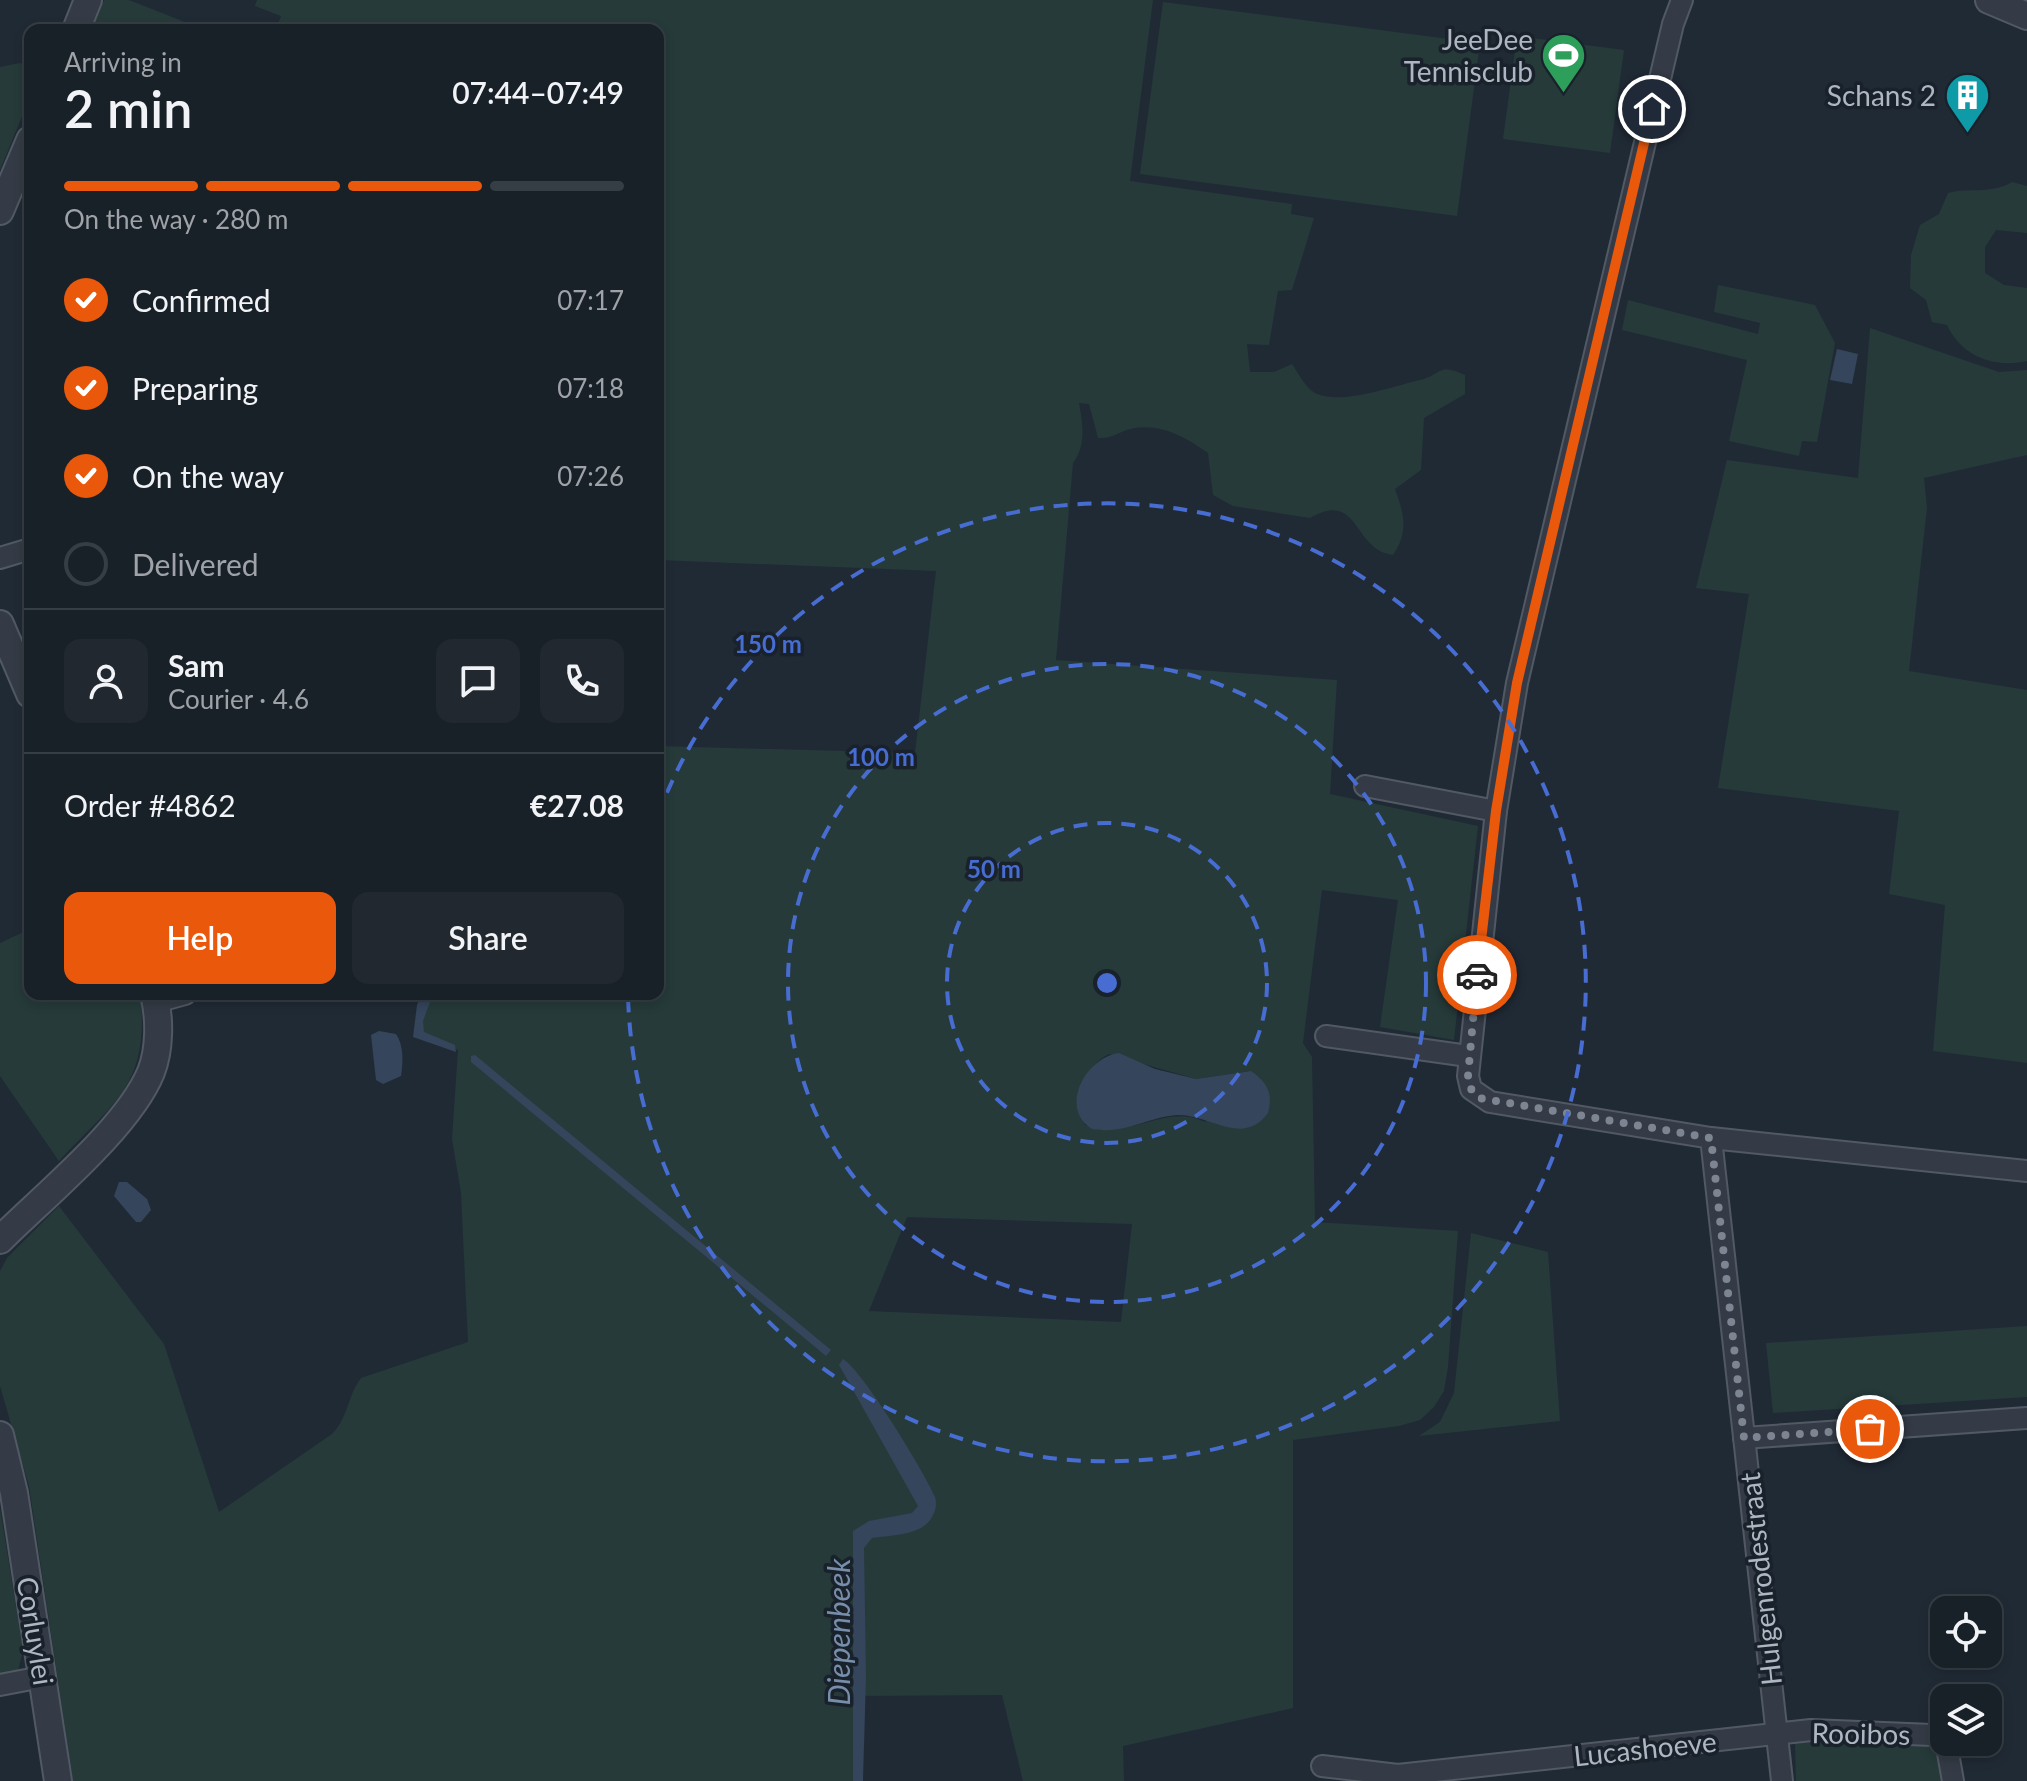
<!DOCTYPE html>
<meta charset="utf-8">
<style>
body{margin:0;font-family:Lato,sans-serif;background:#212830;color:#f1f3f6;height:100vh;display:flex;flex-direction:column;font-size:30px;white-space:nowrap}
*{box-sizing:border-box;margin:0}
p{font-size:26px;color:#9fa3a8}
.icon{flex:none;width:44px;height:44px;fill:none;stroke:currentColor;stroke-width:2;stroke-linecap:round;stroke-linejoin:round}
.map{position:relative;flex:1;overflow:hidden}
.side{position:absolute;left:24px;top:24px;width:640px;height:976px;display:flex;flex-direction:column;background:#182028;border-radius:16px;box-shadow:0 4px 12px #0003,0 0 0 2px #363e45}
.side>*{flex:none}
.buttons{position:absolute;left:1930px;top:1596px;display:grid;gap:16px}
.buttons a{display:grid;place-items:center;width:72px;height:72px;border-radius:16px;background:#182028;box-shadow:0 4px 12px #0003,0 0 0 2px #363e45;font-size:40px}
.pin{position:absolute;display:grid;place-items:center;width:68px;height:68px;color:#fff;margin:-34px;border:4px solid #fff;border-radius:50%;box-shadow:0 2px 8px #0007}
.courier{position:absolute;display:grid;place-items:center;width:80px;height:80px;margin:-40px;border:6px solid #ea580c;border-radius:50%;background:#fff;color:#222;box-shadow:0 2px 10px #0007}
.headline em{font-style:normal;font-weight:600}
.headline div{display:flex;flex-direction:column-reverse}
.headline{display:flex;align-items:center;justify-content:space-between;height:136px;padding:0 40px}
h1{font-size:52px;font-weight:600;line-height:60px}
.bar{display:grid;grid-template-columns:repeat(4,1fr);gap:12px 8px;align-content:center;height:96px;padding:0 40px}
.bar i{height:10px;border-radius:6px;background:#363e45}
.bar .on{background:#ea580c}
.bar p{grid-column:span 4}
.line{display:flex;align-items:center;gap:20px;padding:0 40px;border-top:2px solid #363e45}
.line div{flex:1}
.round{display:grid;place-items:center;flex:none;width:84px;height:84px;border-radius:16px;background:#212830}
ol{padding:0 40px;list-style:none}
li{display:flex;align-items:center;gap:24px;height:88px}
li p{margin-inline-start:auto}
li .icon{padding:8px;border-radius:50%;background:#ea580c;color:#fff;stroke-width:4}
li:last-child{color:#9fa3a8}
li i{width:44px;height:44px;border:4px solid #363e45;border-radius:50%}
.cta{display:flex;gap:16px;margin-top:auto;padding:16px 40px}
.cta a{flex:1;height:92px;border-radius:16px;background:#ea580c;color:#fff;font-size:32px;font-weight:600;line-height:92px;text-align:center}
.cta a+a{background:#212830;color:#f1f3f6}
.map>svg:first-child{display:block}
</style>
<div class="map">
<svg width="2027" height="1781" viewBox="0 0 2027 1781">
<rect width="100%" height="100%" fill="#202a35"/>
<!-- green -->
<g fill="#263a3a" fill-rule="evenodd">
<polygon points="104,0 129,0 205,30 92,30"/>
<path d="M257,0H1153L1130,181L1292,204L1291,214L1314,218L1292,290L1278,291L1269,345L1247,344L1250,372H1274L1292,364C1298,373 1305,387 1315,393C1341,406 1393,386 1420,380C1441,375 1438,362 1465,375V394L1424,418L1421,470L1395,489C1404,514 1409,532 1393,555C1352,550 1360,489 1310,518L1233,506L1213,495L1208,453C1186,438 1164,424 1135,428C1121,430 1113,439 1098,438L1089,404L1079,403C1083,424 1086,446 1073,463L1056,660L1337,680L1330,794L1478,826L1454,1040L1380,1027L1398,900L1322,890L1303,1043L1312,1057L1315,1222L1458,1231L1448,1367L1444,1391L1434,1407L1420,1420L1399,1426L1293,1440V1708L1123,1746L1124,1781H1023L1002,1695L860,1696L859,1781H73L29,1486L0,1386V1271L7,1258L59,1206L164,1344L219,1512L332,1434C349,1417 347,1396 361,1378L468,1342L461,1193L452,1139L458,1050L414,1034L425,994H658V746L915,753L936,571L658,560V30H276L281,16L255,6ZM1109,1054L1196,1079L1251,1071L1205,1122C1166,1102 1131,1141 1085,1125C1073,1101 1084,1066 1109,1054ZM907,1217L1132,1224L1121,1322L869,1311Z"/>
<polygon points="1163,2 1480,43 1457,216 1140,174"/>
<polygon points="1517,36 1624,50 1610,153 1503,139"/>
<polygon points="20,63 30,66 30,97 0,170 0,67"/>
<path d="M2012,182L2027,186V233L1996,230L1985,247V273L2004,285L2027,288V361C1994,368 1962,357 1947,325L1932,322L1926,300L1910,288L1911,255L1920,225L1939,214L1948,193C1970,187 1990,195 2012,182Z"/>
<polygon points="1718,285 1815,305 1835,343 1817,442 1802,441 1799,456 1729,441 1747,360 1622,330 1628,300 1758,334 1760,323 1714,312"/>
<polygon points="1870,328 1999,372 2027,370 2027,455 1924,478 1927,508 1909,671 2027,690 2027,1063 1933,1051 1945,905 1889,894 1899,811 1718,788 1749,594 1696,588 1727,460 1858,478"/>
<path d="M30,929V994H140L141,997C148,1087 115,1101 59,1161L0,1076V943Z"/>
<polygon points="1471,1233 1548,1252 1560,1421 1419,1436 1440,1422 1454,1393"/>
<polygon points="2027,1326 2027,1397 1773,1413 1766,1343"/>
<polygon points="0,1508 23,1650 18,1671 0,1678"/>
<polygon points="1806,1737 1935,1741 1946,1781 1796,1781 1795,1742"/>
</g>
<!-- water -->
<g fill="#35455c">
<polygon points="1837,349 1858,354 1852,384 1830,380"/>
<polygon points="422,994 433,994 423,1021 424,1032 455,1045 456,1052 413,1037 417,1005"/>
<path d="M379,1031L396,1034C404,1045 403,1063 401,1076L383,1084L376,1080L371,1035Z"/>
<path d="M1119,1053L1155,1069L1196,1079L1251,1071C1268,1083 1273,1093 1268,1113C1243,1147 1210,1115 1179,1115C1148,1116 1127,1135 1092,1129C1058,1108 1086,1057 1119,1053Z"/>
<polygon points="475,1055 831,1350 826,1356 471,1062 471,1056"/>
<polygon points="119,1182 127,1182 147,1199 151,1210 141,1222 136,1222 114,1196"/>
<path d="M843,1359C863,1371 925,1473 935,1497C937,1503 936,1510 933,1515C924,1536 891,1535 872,1538L864,1548L866,1676L863,1781H853V1531L869,1521L912,1513L918,1506L839,1365Z"/>
</g>
<g fill="none" stroke-linecap="round" stroke-linejoin="round">
<defs>
<g id="minor">
<polyline points="1682,0 1673,24 1517,683 1496,811 1468,1076 1471,1089 1490,1102 1711,1138 1782,1781"/>
<polyline points="0,558 30,549"/>
<polyline points="1365,786 1496,811"/>
<polyline points="156,1002 185,994"/>
<polyline points="1326,1036 1468,1056"/>
<polyline points="1711,1138 2027,1171"/>
<polyline points="1744,1438 2027,1418"/>
<polyline points="0,1685 42,1677"/>
<polyline points="1946,1742 1953,1781"/>
<polyline points="1322,1766 1398,1775 1811,1730 1932,1735 1944,1740"/>
</g>
<g id="tertiary">
<polyline points="1989,0 2027,16"/>
<polyline points="76,30 88,0"/>
<polyline points="0,211 30,140"/>
<polyline points="0,624 30,694"/>
<path d="M0,1240C44,1196 128,1128 151,1072C160,1049 160,1018 154,994"/>
<polyline points="0,1435 14,1493 58,1781"/>
</g>
</defs>
<!-- minor casing -->
<use href="#minor" stroke="#515964" stroke-width="24"/>
<!-- tertiary casing -->
<use href="#tertiary" stroke="#515964" stroke-width="30"/>
<!-- minor -->
<use href="#minor" stroke="#343b46" stroke-width="20"/>
<!-- tertiary -->
<use href="#tertiary" stroke="#343b46" stroke-width="26"/>
</g>
<g fill="none" stroke-linecap="round" stroke-linejoin="round">
<!-- done -->
<polyline stroke="#7c8591" stroke-width="8" stroke-dasharray="0 14.4" points="1477,975 1468,1076 1471,1089 1479,1098 1711,1138 1744,1438 1870,1429"/>
<!-- route -->
<polyline stroke="#ea580c" stroke-width="10" points="1477,975 1496,811 1517,683 1652,109"/>
</g>
<!-- distance rings -->
<g fill="none" stroke="#486dd2" stroke-width="4" stroke-dasharray="14 10">
<circle cx="1107" cy="983" r="160"/>
<circle cx="1107" cy="983" r="319"/>
<path d="M658 815A479 479 0 1 1 628 996"/>
</g>
<!-- icons -->
<defs>
<symbol id="stadium-pin" viewBox="-11 -11 22 30"><path d="M0 17L-7.5 6A9.5 9.5 0 1 1 7.5 6Z" fill="#2e9e5b" stroke="#19212b"/><path d="M0-5a6.5 5 0 1 0 0 10a6.5 5 0 1 0 0-10ZM-3.5-1.8h7v3.6h-7Z" fill="#fff"/></symbol>
<symbol id="building-pin" viewBox="-11 -11 22 30"><path d="M0 17L-7.5 6A9.5 9.5 0 1 1 7.5 6Z" fill="#0f9aa8" stroke="#19212b"/><path d="M-4-6H4V6H1V3H-1V6H-4ZM-2.5-4.3h1.7v1.8h-1.7ZM.8-4.3h1.7v1.8H.8ZM-2.5-1h1.7V.8h-1.7ZM.8-1h1.7V.8H.8Z" fill="#fff"/></symbol>
</defs>
<g fill-rule="evenodd">
<use href="#stadium-pin" x="1538" y="30" width="51" height="69"/>
<use href="#building-pin" x="1942" y="70" width="51" height="69"/>
</g>
<g text-anchor="middle" dominant-baseline="central" stroke-width="7" stroke-linejoin="round" paint-order="stroke">
<!-- poi labels -->
<g font-size="28" fill="#aeb6c3" stroke="#19212b" text-anchor="end">
<text x="1533" y="39">JeeDee<tspan x="1533" dy="32">Tennisclub</tspan></text>
<text x="1936" y="95">Schans 2</text>
</g>
<!-- street labels -->
<g font-size="28" fill="#aeb6c3" stroke="#19212b">
<text transform="translate(1760 1579) rotate(-96)">Hulgenrodestraat</text>
<text transform="translate(36 1631) rotate(81)">Corluylei</text>
<text transform="translate(1861 1733) rotate(1)">Rooibos</text>
<text transform="translate(1645 1748) rotate(-6)">Lucashoeve</text>
</g>
<!-- water labels -->
<g font-size="30" font-style="italic" fill="#778eaa" stroke="#19212b">
<text transform="translate(838 1632) rotate(-90)">Diepenbeek</text>
</g>
</g>
<circle cx="1107" cy="983" r="12" fill="#486dd2" stroke="#19212b" stroke-width="4"/>
<g font-size="24" text-anchor="middle" font-weight="bold" fill="#486dd2" stroke="#19212b" stroke-width="7" stroke-linejoin="round" paint-order="stroke">
<text x="768" y="653">150 m</text>
<text x="881" y="766">100 m</text>
<text x="994" y="878">50 m</text>
</g>
</svg>
<div class="buttons">
<a><svg class="icon" aria-label="locate" viewBox="0 0 24 24"><circle cx="12" cy="12" r="6"/><path d="M12 2v4M12 18v4M2 12h4M18 12h4"/></svg></a>
<a><svg class="icon" aria-label="layers" viewBox="0 0 24 24"><path d="M12 4l9 5-9 5-9-5zM3 14l9 5 9-5"/></svg></a>
</div>
<div class="pin" style="left:1870px;top:1429px;background:#ea580c"><svg class="icon" aria-label="bag" viewBox="0 0 24 24"><path d="M5 8h14l-1 12H6zM9 8a3 3 0 0 1 6 0"/></svg></div>
<div class="pin" style="left:1652px;top:109px;background:#1f2937"><svg class="icon" aria-label="home" viewBox="0 0 24 24"><path d="M3 11l9-7 9 7M6 9v11h12V9"/></svg></div>
<div class="courier" style="left:1477px;top:975px"><svg class="icon" aria-label="car" viewBox="0 0 24 24"><path d="M5 17H2v-5l4-1 3-4h7l3 4 3 1v5h-3M9 17h6M6 11h13"/><circle cx="7" cy="17" r="2"/><circle cx="17" cy="17" r="2"/></svg></div>
<section class="side">
<div class="headline"><div><h1>2 min</h1><p>Arriving in</p></div><em>07:44–07:49</em></div>
<div class="bar"><i class="on"></i><i class="on"></i><i class="on"></i><i></i><p>On the way · 280 m</p></div>
<ol>
<li><svg class="icon" aria-label="check" viewBox="0 0 24 24"><path d="M5 12l5 5 9-10"/></svg>Confirmed<p>07:17</p></li>
<li><svg class="icon" aria-label="check" viewBox="0 0 24 24"><path d="M5 12l5 5 9-10"/></svg>Preparing<p>07:18</p></li>
<li><svg class="icon" aria-label="check" viewBox="0 0 24 24"><path d="M5 12l5 5 9-10"/></svg>On the way<p>07:26</p></li>
<li><i></i>Delivered</li>
</ol>
<div class="line" style="height:144px"><a class="round"><svg class="icon" aria-label="person" viewBox="0 0 24 24"><circle cx="12" cy="8" r="4"/><path d="M4 21q1-7 8-7t8 7"/></svg></a><div><b>Sam</b><p>Courier · 4.6</p></div><a class="round"><svg class="icon" aria-label="chat" viewBox="0 0 24 24"><path d="M4 5h16v11H9l-5 4z"/></svg></a><a class="round"><svg class="icon" aria-label="phone" viewBox="0 0 24 24"><path d="M5 4h4l2 5-3 2q2 4 5 5l2-3 5 2v4C11 20 4 13 5 4z"/></svg></a></div>
<div class="line" style="height:104px"><div>Order #4862</div><b>€27.08</b></div>
<div class="cta"><a>Help</a><a>Share</a></div>
</section>
</div>
